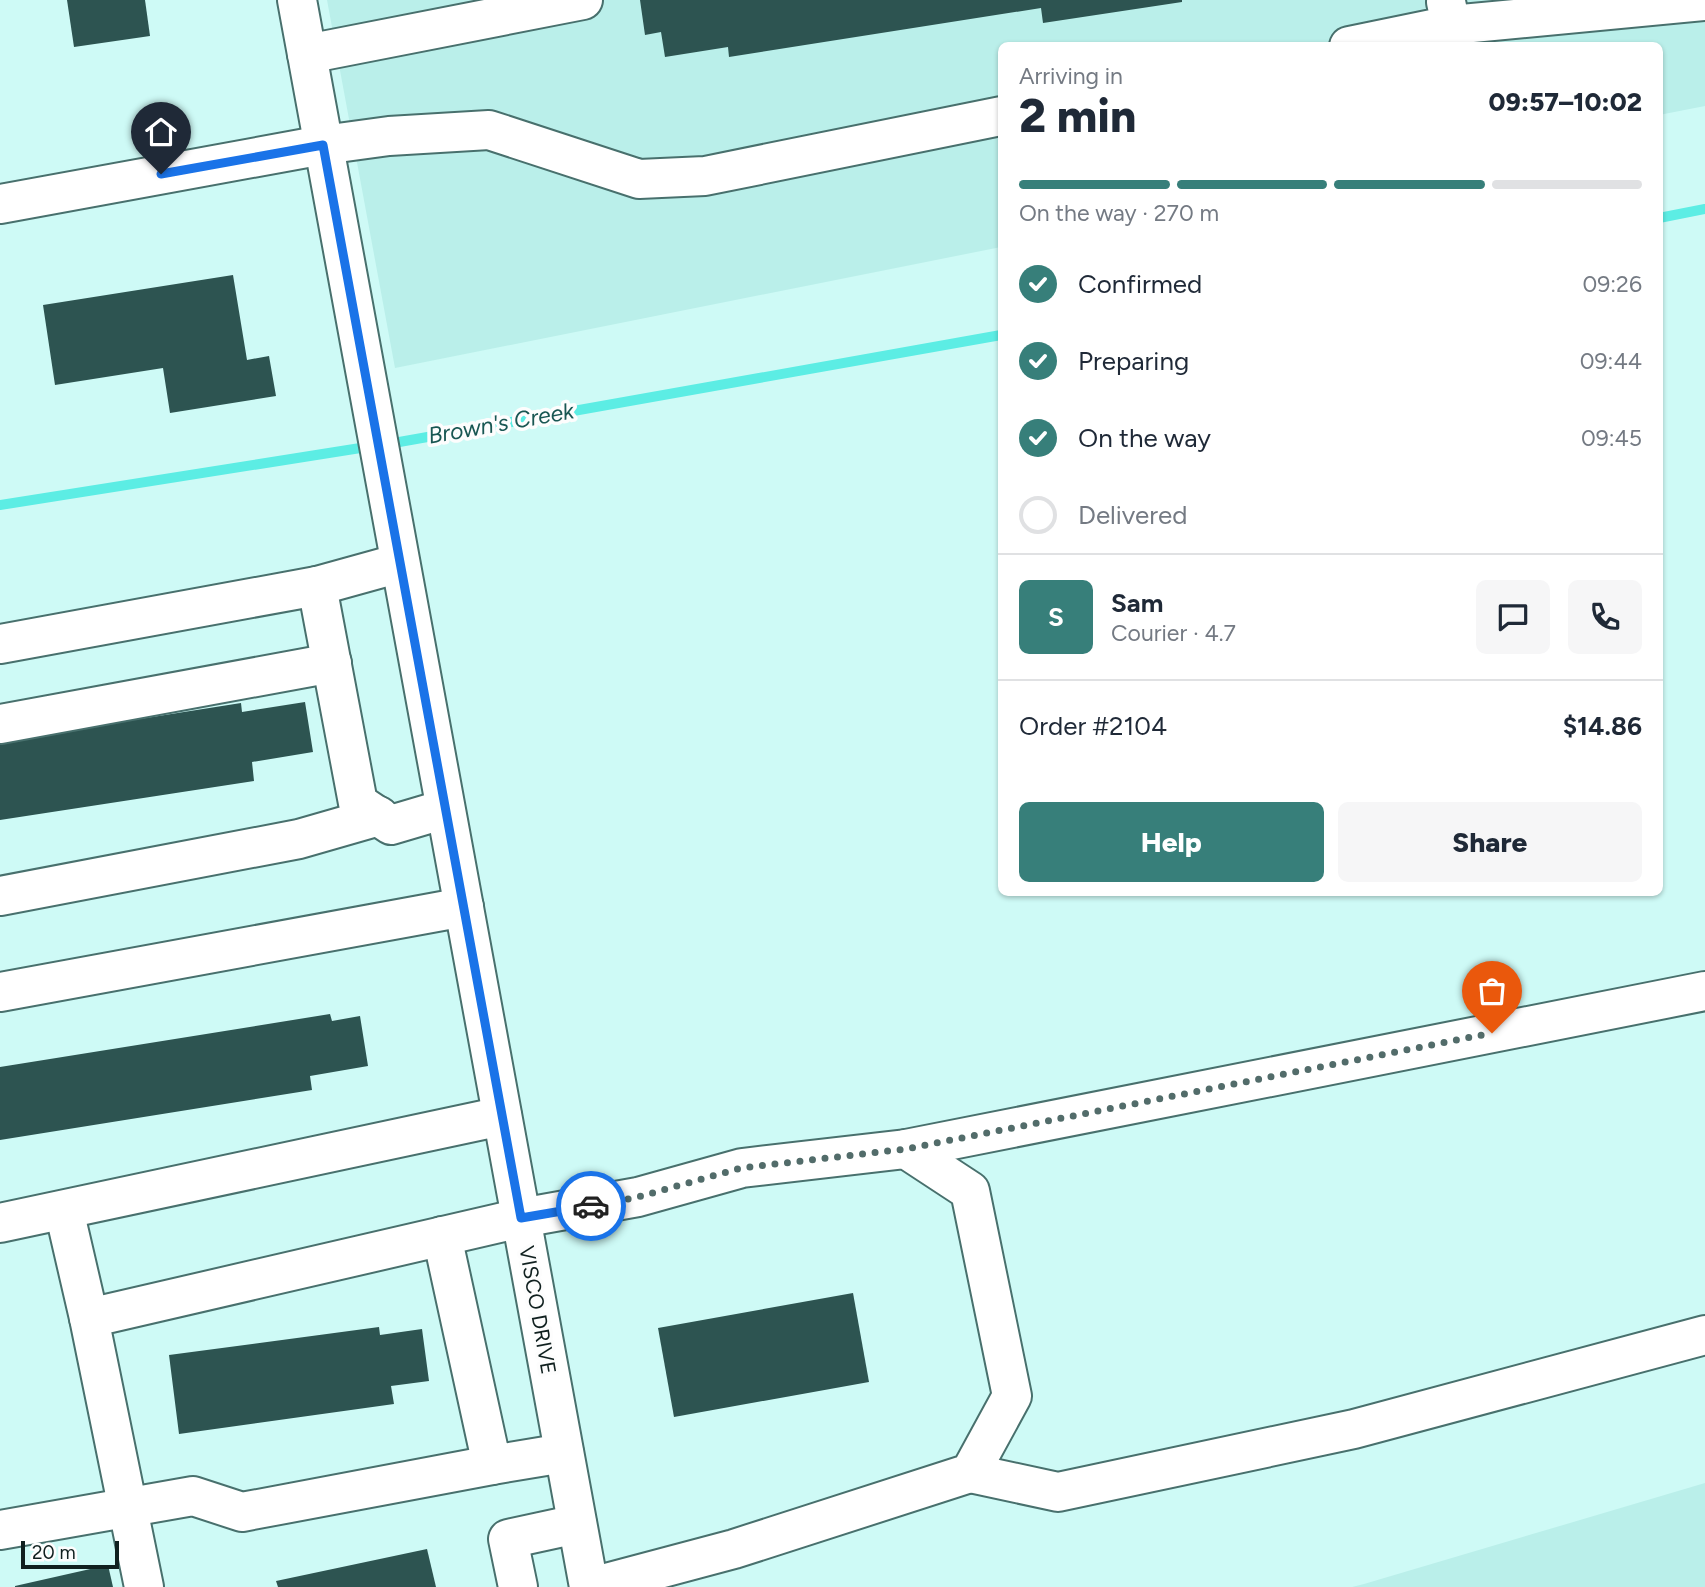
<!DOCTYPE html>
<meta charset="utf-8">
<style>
body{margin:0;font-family:Figtree,sans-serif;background:#f6f6f7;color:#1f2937;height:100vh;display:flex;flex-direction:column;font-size:26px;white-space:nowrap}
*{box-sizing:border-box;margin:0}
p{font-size:23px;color:#747a83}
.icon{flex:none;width:38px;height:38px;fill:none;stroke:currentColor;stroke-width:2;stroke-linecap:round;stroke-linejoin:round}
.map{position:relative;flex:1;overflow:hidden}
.sheet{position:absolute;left:998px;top:42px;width:665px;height:854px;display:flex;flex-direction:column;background:#fff;border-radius:10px;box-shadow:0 2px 5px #0004}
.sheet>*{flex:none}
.scale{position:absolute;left:21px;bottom:18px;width:98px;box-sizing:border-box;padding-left:7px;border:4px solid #10201f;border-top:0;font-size:19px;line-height:24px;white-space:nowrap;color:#10201f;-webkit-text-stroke:5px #fdfdfd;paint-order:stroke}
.pin{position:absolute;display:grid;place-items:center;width:60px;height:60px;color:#fff;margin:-72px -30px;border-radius:50% 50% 50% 0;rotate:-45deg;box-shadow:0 0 7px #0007}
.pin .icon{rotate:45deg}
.courier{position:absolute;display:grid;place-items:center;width:70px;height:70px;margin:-35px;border:5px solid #1a73e8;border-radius:50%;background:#fff;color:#222;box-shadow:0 2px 9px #0007}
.headline em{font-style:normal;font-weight:800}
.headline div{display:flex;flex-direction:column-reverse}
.headline{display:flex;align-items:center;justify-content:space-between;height:119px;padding:0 21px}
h1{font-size:46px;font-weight:800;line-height:52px}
.bar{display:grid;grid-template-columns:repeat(4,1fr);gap:10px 7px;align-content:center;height:84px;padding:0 21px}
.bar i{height:9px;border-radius:5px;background:#e0e1e3}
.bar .selected{background:#377f7a}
.bar p{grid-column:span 4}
.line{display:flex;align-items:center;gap:18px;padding:0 21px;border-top:2px solid #e0e1e3}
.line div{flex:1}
.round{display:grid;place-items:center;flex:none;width:74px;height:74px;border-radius:10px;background:#f6f6f7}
ol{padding:0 21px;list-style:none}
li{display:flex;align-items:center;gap:21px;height:77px}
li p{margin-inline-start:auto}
li .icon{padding:7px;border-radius:50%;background:#377f7a;color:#fff;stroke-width:4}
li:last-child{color:#747a83}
li i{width:38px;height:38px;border:4px solid #e0e1e3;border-radius:50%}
.primary-button{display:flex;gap:14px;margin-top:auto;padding:14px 21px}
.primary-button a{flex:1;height:80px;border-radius:10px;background:#377f7a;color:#fff;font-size:28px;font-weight:800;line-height:80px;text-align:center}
.primary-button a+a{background:#f6f6f7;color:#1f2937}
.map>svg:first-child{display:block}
</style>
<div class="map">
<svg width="1705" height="1587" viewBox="0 0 1705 1587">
<rect width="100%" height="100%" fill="#cefaf6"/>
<!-- built -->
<g fill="#baefea">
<polygon points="327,0 1705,0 1705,106 1659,115 1659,46 1001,46 1001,247 395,368"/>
<polygon points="1705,1483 1705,1587 1352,1587 1364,1584"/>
</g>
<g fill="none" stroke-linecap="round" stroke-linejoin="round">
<!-- stream -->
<g stroke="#5cede4" stroke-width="10">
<polyline points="1659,218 1705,209"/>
<polyline points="388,444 1001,335"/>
<polyline points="0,505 373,446"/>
</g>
</g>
<!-- building -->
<g fill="#2d5451">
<polygon points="67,0 145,0 150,36 74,47"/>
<polygon points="640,0 1182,0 1182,2 1043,23 1041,8 729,57 728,47 665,57 661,32 645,35"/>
<polygon points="233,275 247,360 269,356 276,396 170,413 163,368 55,385 43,305"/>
<polygon points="305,702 313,752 252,762 254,781 0,820 0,741 241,703 242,712"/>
<polygon points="330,1014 332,1021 360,1016 368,1066 310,1076 312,1090 0,1140 0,1067"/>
<polygon points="853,1293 869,1382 674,1417 658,1328"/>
<polygon points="379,1327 380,1335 422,1329 429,1381 391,1386 394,1404 179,1434 169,1355"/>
<polygon points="427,1549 436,1587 278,1587 276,1581"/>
<polygon points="108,1565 113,1587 15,1587 15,1586"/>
</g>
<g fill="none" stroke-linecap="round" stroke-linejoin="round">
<defs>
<g id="minor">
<polyline points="297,0 589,1587"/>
<polyline points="1451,25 1705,1"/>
<polyline points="1349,46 1451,25 1446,2"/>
<polyline points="307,54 583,0"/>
<polyline points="0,204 323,145 389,136 489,130 639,179 705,176 1001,116"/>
<polyline points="317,586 358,803 391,825 445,809"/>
<polyline points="0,644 317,586 400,563"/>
<polyline points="0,724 332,663"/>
<polyline points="0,896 299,839 379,816"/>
<polyline points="0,992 464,907"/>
<polyline points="906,1149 1705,991"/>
<polyline points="64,1210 89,1318"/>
<polyline points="0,1223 502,1116"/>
<polyline points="442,1236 492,1465 564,1453"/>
<polyline points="970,1473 1058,1492 1354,1429 1705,1335"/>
<polyline points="0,1530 193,1496 242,1512 492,1465"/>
<polyline points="144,1587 89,1318 521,1218 638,1197 742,1168 906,1149 970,1191 1012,1396 970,1473 734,1549 591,1587"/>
<polyline points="518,1587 508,1539 577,1524"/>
</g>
</defs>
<!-- minor casing -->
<use href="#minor" stroke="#48706d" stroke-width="42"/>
<!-- minor -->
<use href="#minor" stroke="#fff" stroke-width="38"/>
</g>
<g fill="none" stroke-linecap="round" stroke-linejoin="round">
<!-- done -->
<polyline stroke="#526c6a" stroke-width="7" stroke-dasharray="0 12.6" points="591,1206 638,1197 741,1168 906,1149 1492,1033"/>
<!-- route -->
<polyline stroke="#1a73e8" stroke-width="9" points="161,174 323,145 521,1218 591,1206"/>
</g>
<g text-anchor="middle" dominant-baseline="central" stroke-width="7" stroke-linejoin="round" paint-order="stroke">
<!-- street labels -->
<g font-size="21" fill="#10201f" stroke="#fdfdfd">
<text transform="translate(538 1310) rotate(80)">VISCO DRIVE</text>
</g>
<!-- water labels -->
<g font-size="23" font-style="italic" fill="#195753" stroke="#fdfdfd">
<text transform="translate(501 423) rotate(-10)">Brown's Creek</text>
</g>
</g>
</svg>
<div class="scale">20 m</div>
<div class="pin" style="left:1492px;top:1033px;background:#ea580c"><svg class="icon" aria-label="bag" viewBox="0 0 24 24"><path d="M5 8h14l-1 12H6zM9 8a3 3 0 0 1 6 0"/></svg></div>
<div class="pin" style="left:161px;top:174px;background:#1f2937"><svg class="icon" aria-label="home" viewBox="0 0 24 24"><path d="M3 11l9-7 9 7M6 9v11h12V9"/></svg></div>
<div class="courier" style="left:591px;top:1206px"><svg class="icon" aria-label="car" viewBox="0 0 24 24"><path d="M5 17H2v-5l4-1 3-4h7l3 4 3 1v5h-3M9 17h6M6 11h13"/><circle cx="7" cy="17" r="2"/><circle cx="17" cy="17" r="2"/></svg></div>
<section class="sheet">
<div class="headline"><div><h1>2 min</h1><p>Arriving in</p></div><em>09:57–10:02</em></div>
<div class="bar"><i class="selected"></i><i class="selected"></i><i class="selected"></i><i></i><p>On the way · 270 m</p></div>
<ol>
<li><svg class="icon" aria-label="check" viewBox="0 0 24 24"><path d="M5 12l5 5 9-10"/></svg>Confirmed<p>09:26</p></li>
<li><svg class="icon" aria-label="check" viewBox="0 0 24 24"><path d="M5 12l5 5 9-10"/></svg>Preparing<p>09:44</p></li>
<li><svg class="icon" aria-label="check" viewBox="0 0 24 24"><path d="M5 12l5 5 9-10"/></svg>On the way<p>09:45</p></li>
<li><i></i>Delivered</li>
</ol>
<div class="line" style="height:126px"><b class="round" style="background:#377f7a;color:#fff">S</b><div><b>Sam</b><p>Courier · 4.7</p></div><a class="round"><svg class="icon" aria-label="chat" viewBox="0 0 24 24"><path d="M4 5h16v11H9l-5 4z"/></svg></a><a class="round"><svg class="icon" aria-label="phone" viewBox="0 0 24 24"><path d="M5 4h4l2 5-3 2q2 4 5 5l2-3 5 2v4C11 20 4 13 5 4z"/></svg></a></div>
<div class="line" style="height:91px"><div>Order #2104</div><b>$14.86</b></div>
<div class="primary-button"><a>Help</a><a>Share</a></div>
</section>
</div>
